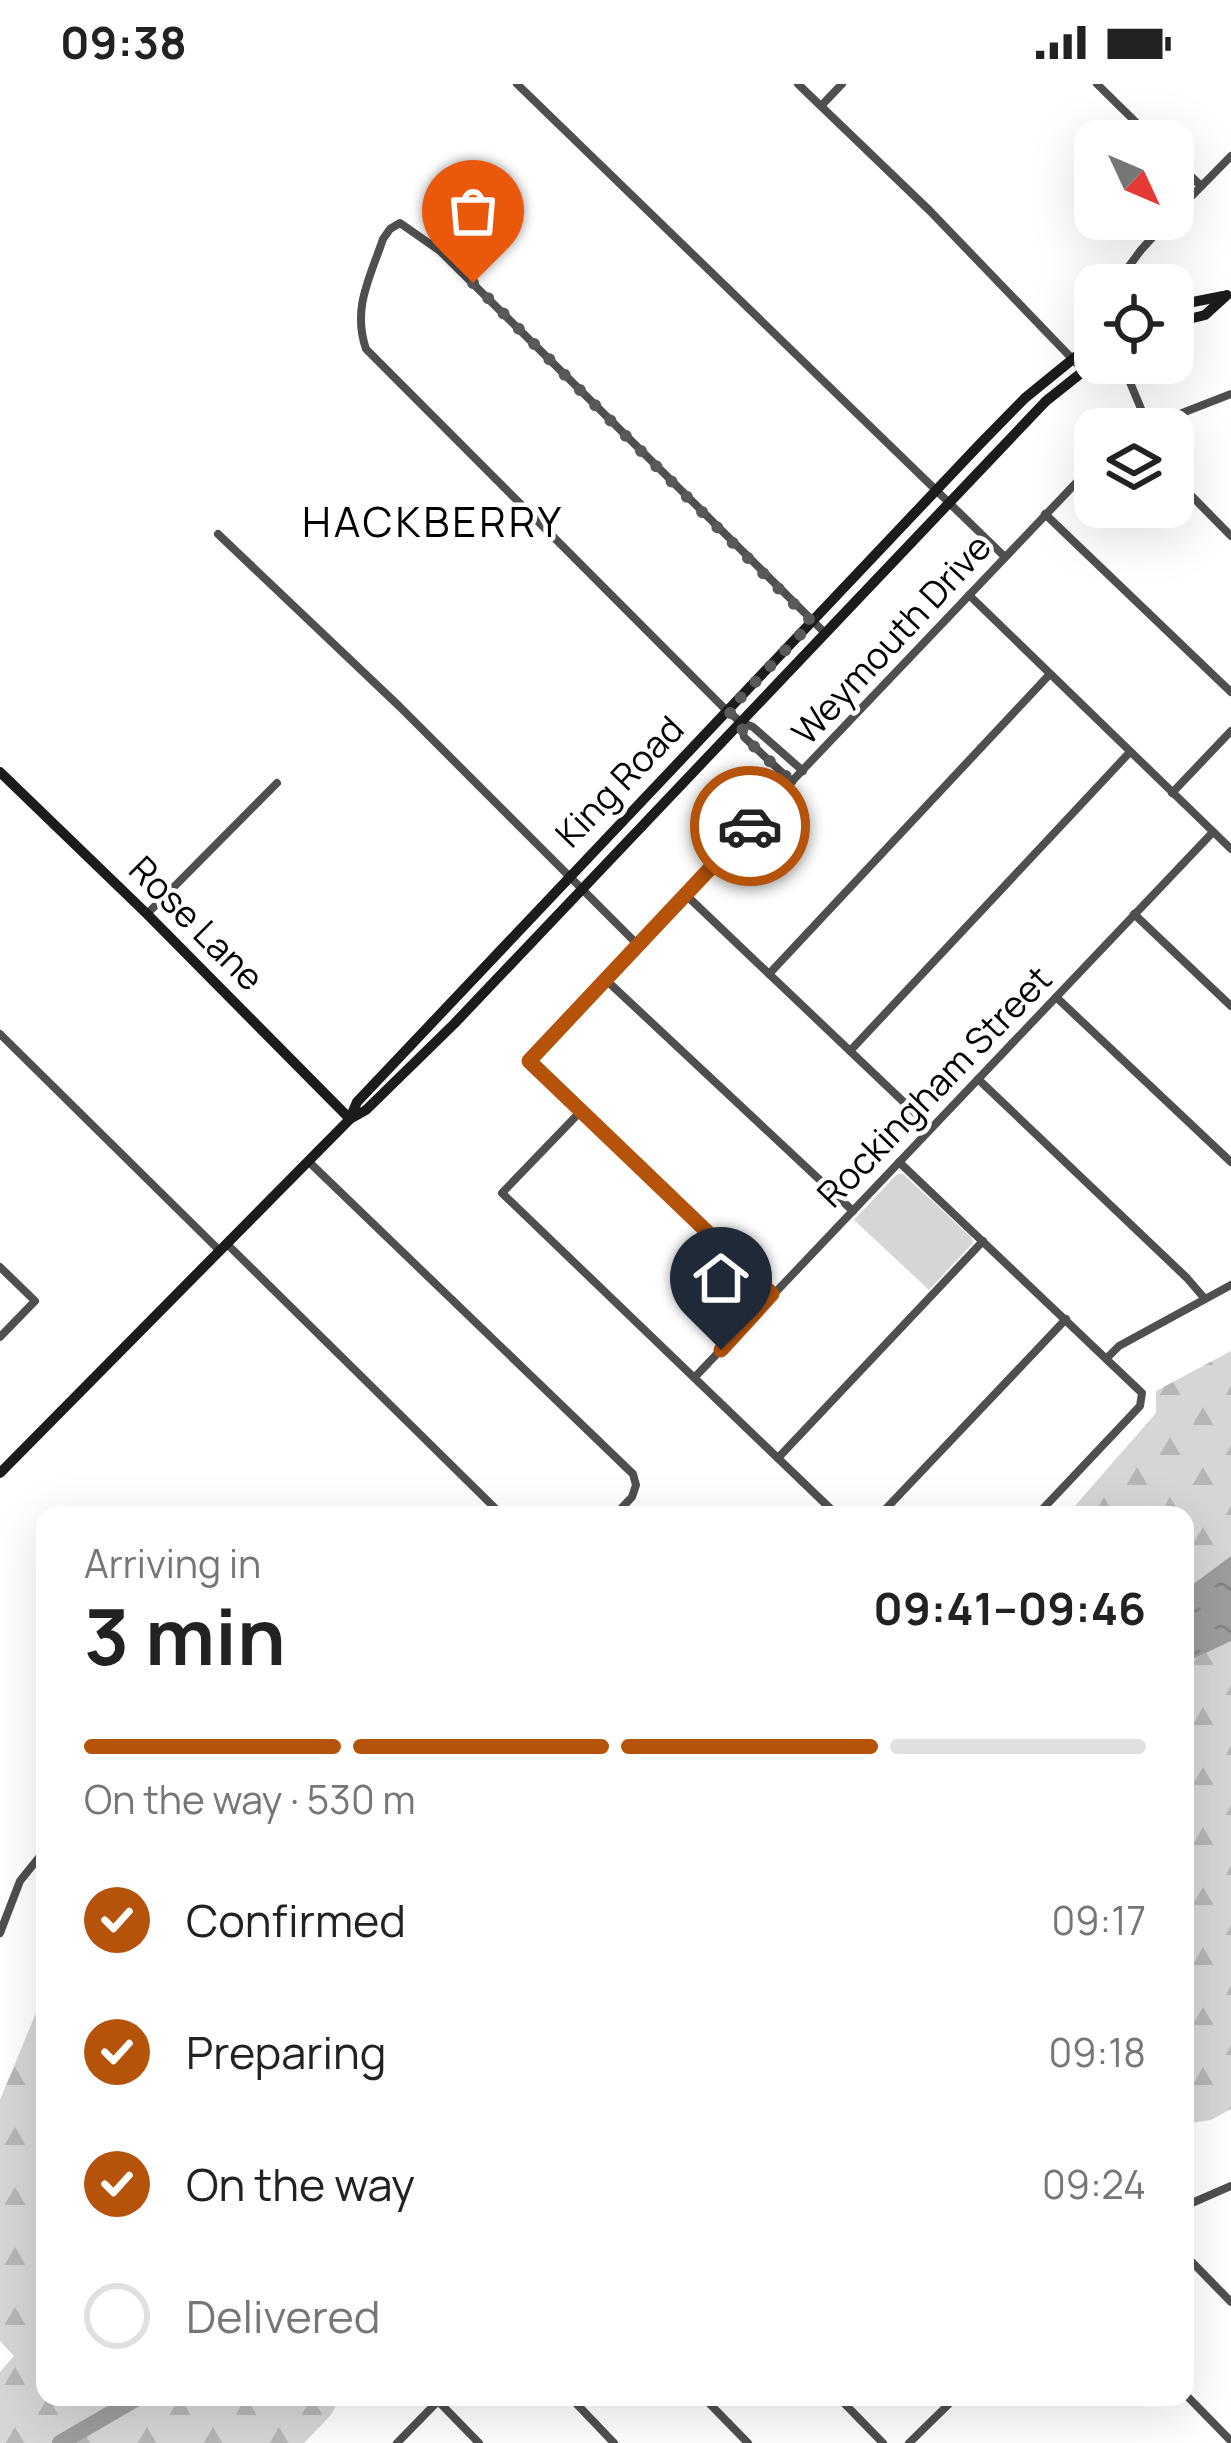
<!DOCTYPE html>
<meta charset="utf-8">
<style>
body{margin:0;font-family:Manrope,sans-serif;background:#f2f2f2;color:#222;height:100vh;display:flex;flex-direction:column;font-size:45px;white-space:nowrap}
*{box-sizing:border-box;margin:0}
p{font-size:39px;color:#767676}
.icon{flex:none;width:66px;height:66px;fill:none;stroke:currentColor;stroke-width:2;stroke-linecap:round;stroke-linejoin:round}
.map{position:relative;flex:1;overflow:hidden}
.details{position:absolute;left:36px;top:1422px;width:1158px;height:900px;display:flex;flex-direction:column;background:#fff;border-radius:24px;box-shadow:0 12px 48px #0002}
.details>*{flex:none}
.needle{width:78px;rotate:134deg}
.controls{position:absolute;left:1074px;top:36px;display:grid;gap:24px}
.controls a{display:grid;place-items:center;width:120px;height:120px;border-radius:24px;background:#fff;box-shadow:0 12px 48px #0002;font-size:60px}
.pin{position:absolute;display:grid;place-items:center;width:102px;height:102px;color:#fff;margin:-123px -51px;border-radius:50% 50% 50% 0;rotate:-45deg;box-shadow:0 0 12px #0007}
.pin .icon{rotate:45deg}
.courier{position:absolute;display:grid;place-items:center;width:120px;height:120px;margin:-60px;border:9px solid #b45309;border-radius:50%;background:#fff;color:#222;box-shadow:0 3px 15px #0007}
.head em{font-style:normal;font-weight:700}
.head div{display:flex;flex-direction:column-reverse}
.head{display:flex;align-items:center;justify-content:space-between;height:204px;padding:0 48px}
h1{font-size:78px;font-weight:700;line-height:90px}
.bar{display:grid;grid-template-columns:repeat(4,1fr);gap:18px 12px;align-content:center;height:144px;padding:0 48px}
.bar i{height:15px;border-radius:9px;background:#e0e0e0}
.bar .on{background:#b45309}
.bar p{grid-column:span 4}
ol{padding:0 48px;list-style:none}
li{display:flex;align-items:center;gap:36px;height:132px}
li p{margin-inline-start:auto}
li .icon{padding:12px;border-radius:50%;background:#b45309;color:#fff;stroke-width:4}
li:last-child{color:#767676}
li i{width:66px;height:66px;border:6px solid #e0e0e0;border-radius:50%}
.status{display:flex;justify-content:space-between;align-items:center;height:84px;padding:0 60px;background:#fff;direction:ltr}
.status svg{height:33px;fill:currentColor}
.map>svg:first-child{display:block}
</style>
<div class="status"><b>09:38</b><svg viewBox="0 0 49 12"><path d="M0 12V9h3v3zM5 12V6h3v6zM10 12V3h3v9zM15 12V0h3v12zM26 1h20v11H26zM47 4h2v5h-2z"/></svg></div>
<div class="map">
<svg width="1231" height="2359" viewBox="0 0 1231 2359">
<defs>
<pattern id="forest-firs" width="22" height="20" patternUnits="userSpaceOnUse" patternTransform="scale(3)"><rect width="22" height="20" fill="#d6d6d6"/><path d="M5 1l3.5 6h-7zM16 11l3.5 6h-7z" fill="#b6b6b6"/></pattern>
<pattern id="water-ripples" width="26" height="14" patternUnits="userSpaceOnUse" patternTransform="scale(3)"><rect width="26" height="14" fill="#9d9d9d"/><path d="M2 4q2-2 4 0t4 0M15 11q2-2 4 0t4 0" fill="none" stroke="#858585"/></pattern>
</defs>
<rect width="100%" height="100%" fill="#fff"/>
<!-- forest -->
<g fill="url(#forest-firs)">
<polygon points="1231,1267 1231,1472 1185,1506 1185,1431 1067,1431 1156,1329 1156,1307"/>
<polygon points="1231,1557 1231,2025 1211,2036 1185,2040 1185,1579"/>
<polygon points="45,1907 45,2313 341,2313 330,2332 304,2359 0,2359 0,2288 14,2272 0,2257 0,2016"/>
</g>
<!-- green -->
<polygon fill="#d6d6d6" points="902,1089 971,1153 973,1159 929,1206 854,1136 896,1091"/>
<!-- water -->
<polygon fill="url(#water-ripples)" points="1231,1472 1231,1557 1185,1579 1185,1506"/>
<g fill="none" stroke-linecap="round" stroke-linejoin="round">
<!-- river -->
<polyline stroke="#9d9d9d" stroke-width="16" points="60,2359 139,2313"/>
<!-- street -->
<g stroke="#4f4f4f" stroke-width="8">
<polyline points="517,0 1005,473"/>
<polyline points="798,0 930,127 1083,286"/>
<polyline points="1097,0 1155,57"/>
<polyline points="821,22 842,0"/>
<polyline points="1173,75 1201,102"/>
<polyline points="1173,131 1231,72"/>
<polyline points="1115,201 1141,166 1169,135"/>
<polyline points="1122,279 1149,344"/>
<polyline points="1141,345 1231,310"/>
<polyline points="1173,393 1231,452"/>
<polyline points="1045,430 1231,608"/>
<polyline points="218,450 399,622 637,860"/>
<polyline points="969,511 1231,765"/>
<polyline points="741,640 744,653 792,698"/>
<path d="M803,687L753,643L741,638L727,627L366,265C352,224 370,194 383,155L390,145L400,139L440,167L825,549"/>
<polyline points="1172,709 1231,647"/>
<polyline points="685,810 931,1044"/>
<polyline points="147,830 277,699"/>
<polyline points="1134,830 1231,922"/>
<polyline points="769,890 1049,591"/>
<polyline points="605,895 853,1127"/>
<polyline points="1056,913 1231,1078"/>
<polyline points="0,950 220,1167"/>
<polyline points="850,967 1130,668"/>
<polyline points="978,995 1187,1194 1205,1215"/>
<polyline points="581,1027 502,1109 837,1431"/>
<polyline points="308,1077 633,1390 636,1401 632,1413 615,1431"/>
<polyline points="899,1078 1142,1309 1140,1322 1037,1431"/>
<polyline points="227,1160 502,1431"/>
<polyline points="0,1183 35,1217 0,1253"/>
<polyline points="772,1210 529,977 637,860 1095,379"/>
<polyline points="1107,1274 1119,1262 1231,1201"/>
<polyline points="695,1293 1213,748"/>
<polyline points="778,1374 983,1157"/>
<polyline points="880,1431 1066,1235"/>
<polyline points="0,1849 20,1797 45,1766"/>
<polyline points="1185,2122 1231,2102"/>
<polyline points="1185,2167 1189,2175 1231,2218"/>
<polyline points="1185,2310 1231,2357"/>
<polyline points="570,2313 614,2359"/>
<polyline points="703,2313 748,2359"/>
<polyline points="838,2313 883,2359"/>
<polyline points="438,2317 479,2359"/>
<polyline points="397,2359 442,2313"/>
<polyline points="909,2359 956,2313"/>
</g>
<!-- secondary -->
<g stroke="#1c1c1c" stroke-width="10">
<polyline points="1173,222 1223,212"/>
<polyline points="1173,239 1205,231 1227,211"/>
<polyline points="0,688 147,830 350,1035"/>
<polyline points="351,1032 357,1018 979,361 1025,314 1095,257"/>
<polyline points="0,1389 350,1035 366,1026 454,940 1046,317 1095,278"/>
</g>
</g>
<g fill="none" stroke-linecap="round" stroke-linejoin="round">
<!-- done -->
<polyline stroke="#595959" stroke-width="12" stroke-dasharray="0 21.6" points="473,199 812,538 728,627 741,638 744,653 792,698 750,742"/>
<!-- route -->
<polyline stroke="#b45309" stroke-width="15" points="721,1266 772,1210 529,977 750,742"/>
</g>
<g text-anchor="middle" dominant-baseline="central" stroke-width="9" stroke-linejoin="round" paint-order="stroke">
<!-- street labels -->
<g font-size="36" fill="#000" stroke="#fff">
<text transform="translate(891 555) rotate(-47)">Weymouth Drive</text>
<text transform="translate(619 697) rotate(-46)">King Road</text>
<text transform="translate(197 839) rotate(45)">Rose Lane</text>
<text transform="translate(934 1002) rotate(-46)">Rockingham Street</text>
</g>
<!-- quarter labels -->
<g font-size="42" letter-spacing="3" fill="#000" stroke="#fff">
<text x="433" y="437">HACKBERRY</text>
</g>
</g>
</svg>
<div class="controls">
<a><svg class="needle" viewBox="-14 -14 28 28"><path d="M0-13l5 13h-10z" fill="#e53935"/><path d="M0 13l5-13h-10z" fill="#767676"/></svg></a>
<a><svg class="icon" aria-label="locate" viewBox="0 0 24 24"><circle cx="12" cy="12" r="6"/><path d="M12 2v4M12 18v4M2 12h4M18 12h4"/></svg></a>
<a><svg class="icon" aria-label="layers" viewBox="0 0 24 24"><path d="M12 4l9 5-9 5-9-5zM3 14l9 5 9-5"/></svg></a>
</div>
<div class="pin" style="left:473px;top:199px;background:#ea580c"><svg class="icon" aria-label="bag" viewBox="0 0 24 24"><path d="M5 8h14l-1 12H6zM9 8a3 3 0 0 1 6 0"/></svg></div>
<div class="pin" style="left:721px;top:1266px;background:#1f2937"><svg class="icon" aria-label="home" viewBox="0 0 24 24"><path d="M3 11l9-7 9 7M6 9v11h12V9"/></svg></div>
<div class="courier" style="left:750px;top:742px"><svg class="icon" aria-label="car" viewBox="0 0 24 24"><path d="M5 17H2v-5l4-1 3-4h7l3 4 3 1v5h-3M9 17h6M6 11h13"/><circle cx="7" cy="17" r="2"/><circle cx="17" cy="17" r="2"/></svg></div>
<section class="details">
<div class="head"><div><h1>3 min</h1><p>Arriving in</p></div><em>09:41–09:46</em></div>
<div class="bar"><i class="on"></i><i class="on"></i><i class="on"></i><i></i><p>On the way · 530 m</p></div>
<ol>
<li><svg class="icon" aria-label="check" viewBox="0 0 24 24"><path d="M5 12l5 5 9-10"/></svg>Confirmed<p>09:17</p></li>
<li><svg class="icon" aria-label="check" viewBox="0 0 24 24"><path d="M5 12l5 5 9-10"/></svg>Preparing<p>09:18</p></li>
<li><svg class="icon" aria-label="check" viewBox="0 0 24 24"><path d="M5 12l5 5 9-10"/></svg>On the way<p>09:24</p></li>
<li><i></i>Delivered</li>
</ol>
</section>
</div>
